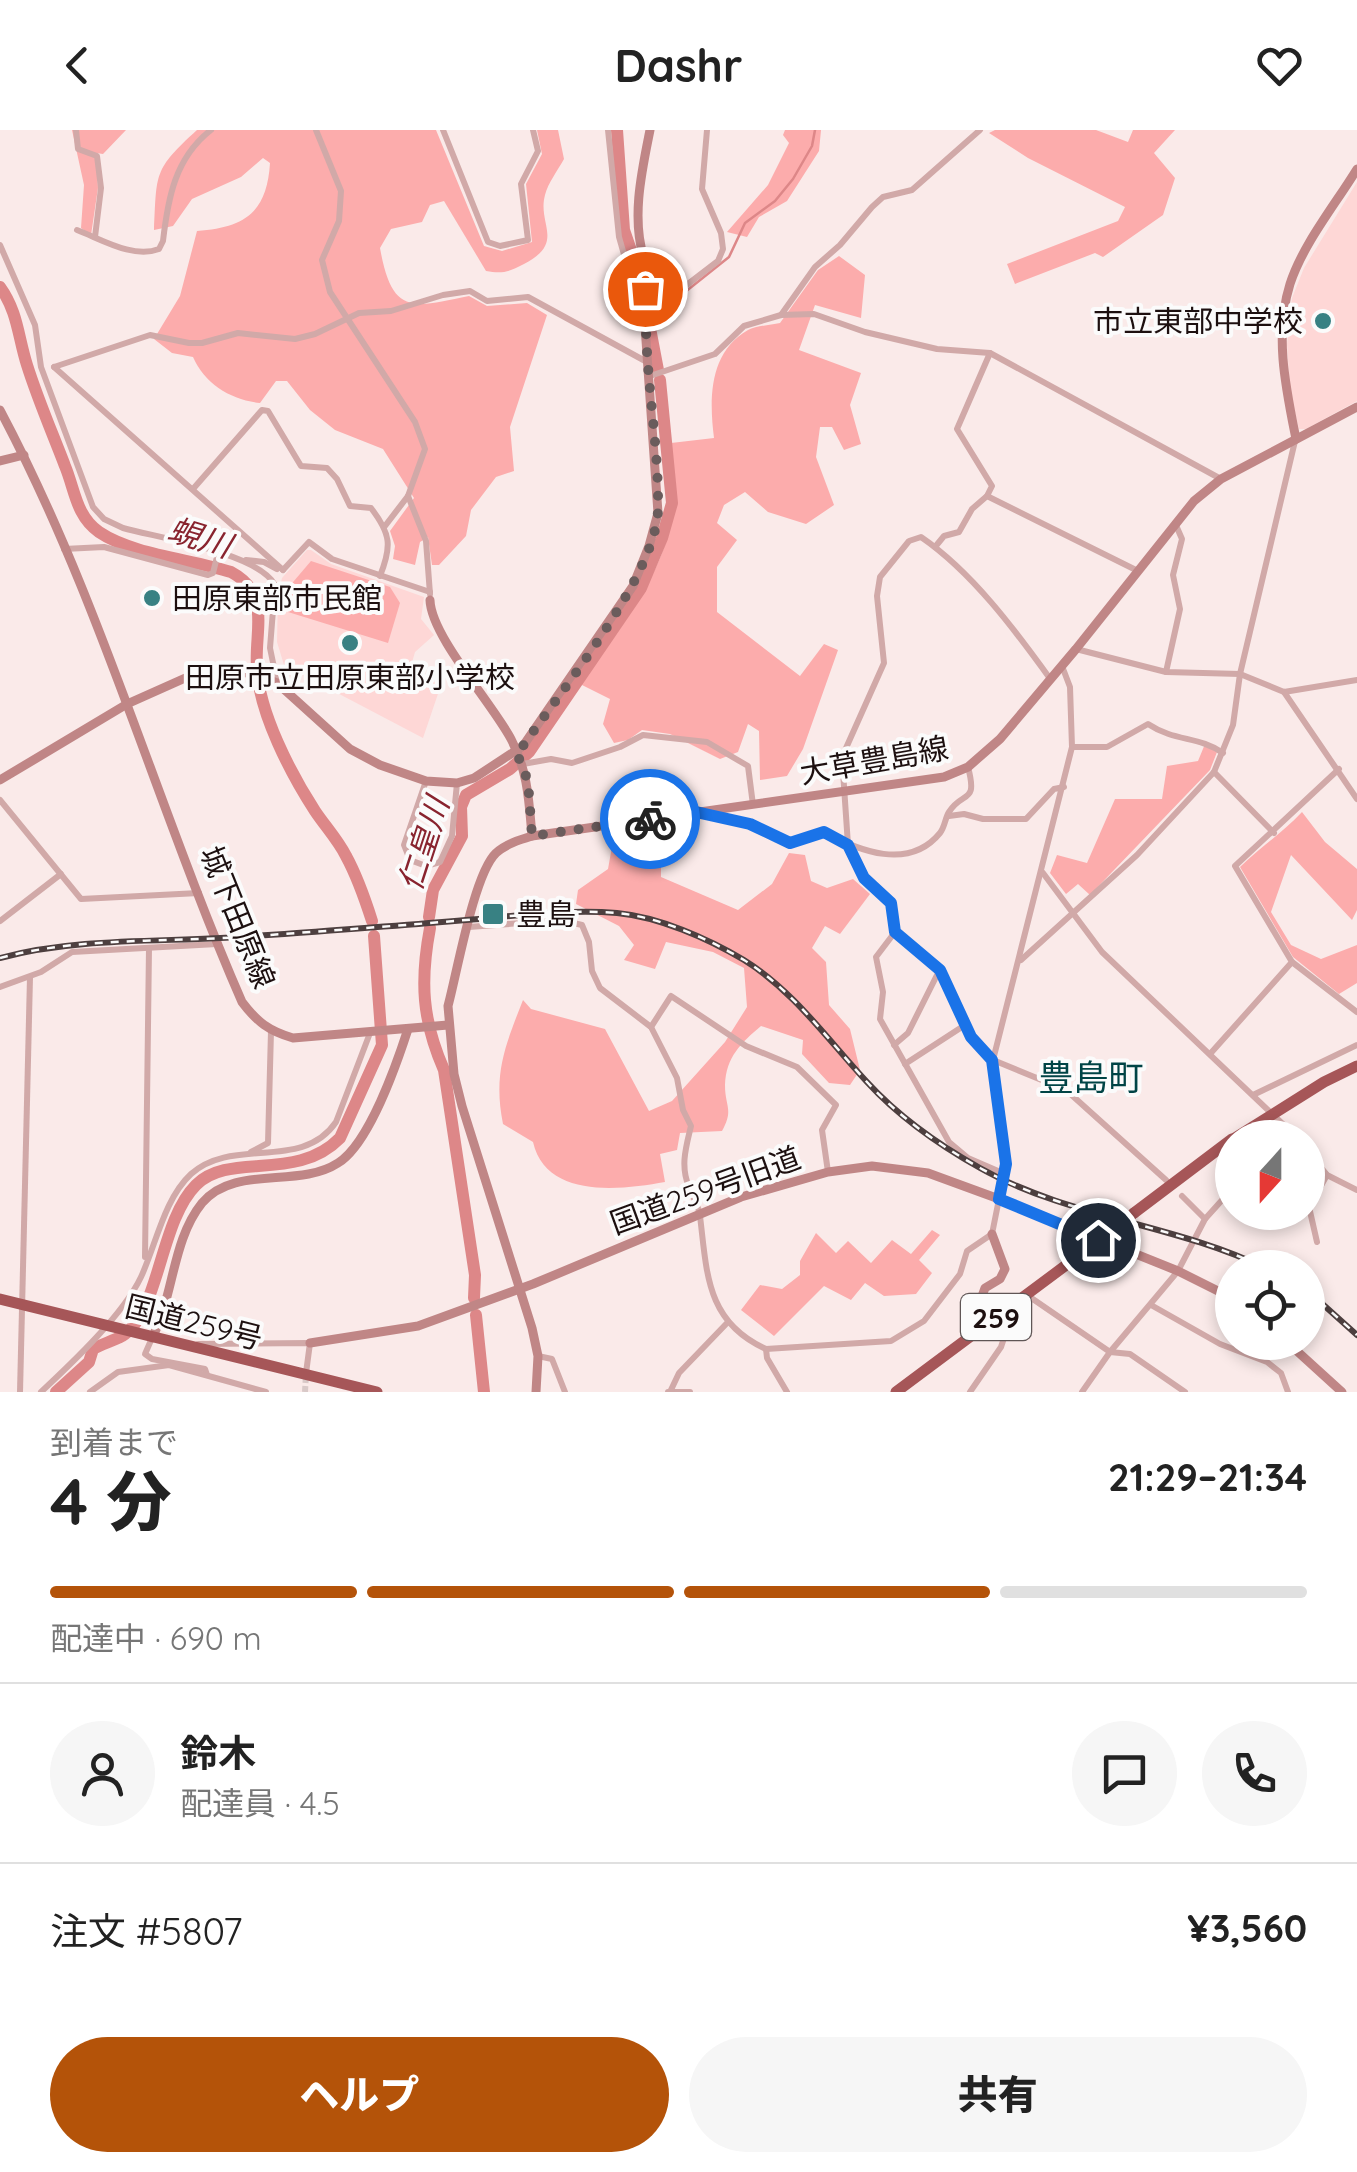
<!DOCTYPE html>
<html lang="ja">
<meta charset="utf-8">
<style>
body{margin:0;font-family:Quicksand,"Noto Sans JP",sans-serif;background:#f6f6f6;color:#222;height:100vh;display:flex;flex-direction:column;font-size:38px;white-space:nowrap}
*{box-sizing:border-box;margin:0}
p{font-size:32px;color:#767676}
.icon{flex:none;width:55px;height:55px;fill:none;stroke:currentColor;stroke-width:2;stroke-linecap:round;stroke-linejoin:round}
.map{position:relative;height:1262px;overflow:hidden}
.sheet{display:flex;flex-direction:column;background:#fff;flex:1}
.sheet>*{flex:none}
.needle{width:65px;rotate:201deg}
.buttons{position:absolute;left:1215px;top:990px;display:grid;gap:20px}
.buttons a{display:grid;place-items:center;width:110px;height:110px;border-radius:50%;background:#fff;box-shadow:0 5px 15px #0003;font-size:50px}
.pin{position:absolute;display:grid;place-items:center;width:85px;height:85px;color:#fff;margin:-42px;border:5px solid #fff;border-radius:50%;box-shadow:0 2px 10px #0007}
.courier{position:absolute;display:grid;place-items:center;width:100px;height:100px;margin:-50px;border:8px solid #1a73e8;border-radius:50%;background:#fff;color:#222;box-shadow:0 2px 12px #0007}
.head em{font-style:normal;font-weight:800}
.head div{display:flex;flex-direction:column-reverse}
.head{display:flex;align-items:center;justify-content:space-between;height:170px;padding:0 50px}
h1{font-size:65px;font-weight:800;line-height:75px}
.bar{display:grid;grid-template-columns:repeat(4,1fr);gap:15px 10px;align-content:center;height:120px;padding:0 50px}
.bar i{height:12px;border-radius:8px;background:#e0e0e0}
.bar .active{background:#b45309}
.bar p{grid-column:span 4}
.line{display:flex;align-items:center;gap:25px;padding:0 50px;border-top:2px solid #e0e0e0}
.line div{flex:1}
.round{display:grid;place-items:center;flex:none;width:105px;height:105px;border-radius:52px;background:#f6f6f6}
.button{display:flex;gap:20px;margin-top:auto;padding:20px 50px}
.button a{flex:1;height:115px;border-radius:60px;background:#b45309;color:#fff;font-size:40px;font-weight:800;line-height:115px;text-align:center}
.button a+a{background:#f6f6f6;color:#222}
header{display:flex;justify-content:space-between;align-items:center;height:130px;padding:0 50px;background:#fff;font-size:45px;font-weight:800}
.map>svg:first-child{display:block}
</style>
<header><svg class="icon" aria-label="back" viewBox="0 0 24 24"><path d="M15 5l-7 7 7 7"/></svg>Dashr<svg class="icon" aria-label="heart" viewBox="0 0 24 24"><path d="M12 20l-8-8c-3-5 5-10 8-4 3-6 11-1 8 4z"/></svg></header>
<div class="map">
<svg width="1357" height="1262" viewBox="0 0 1357 1262">
<rect width="100%" height="100%" fill="#faeae9"/>
<!-- built -->
<g fill="#fed7d6">
<polygon points="1357,52 1357,271 1306,299 1299,299 1290,262 1287,214 1292,168 1304,138"/>
<polygon points="307,420 311,420 331,434 424,467 421,489 434,505 415,522 409,543 441,555 423,608 284,535 277,512 278,466 282,448"/>
</g>
<!-- green -->
<g fill="#fcacac">
<polygon points="72,0 126,0 103,24 96,23 98,58 91,105 81,98 84,55"/>
<path d="M197,0H436L484,116L502,121L532,112L526,54L542,24L537,0H558L564,29C558,40 548,53 545,65C537,94 566,112 524,134C509,142 502,144 486,141L444,71L430,75L422,92L391,99L380,118C392,185 411,178 469,166L487,176L527,173L547,185L510,297L514,341L496,347L471,380L466,406L439,435H432L428,407L420,412L415,435L393,429L395,416L390,401L414,368L383,319L335,300L310,280L287,251H276L260,273C231,270 205,254 193,227L172,223L154,209L180,166L197,101C244,98 267,83 270,33L263,28L241,47L192,69L173,96L154,100C157,43 153,40 197,0Z"/>
<polygon points="785,0 821,0 819,21 787,71 759,87 747,107 727,102 768,55 789,13 783,5"/>
<polygon points="995,0 1096,0 1128,12 1133,0 1175,0 1154,23 1175,48 1163,85 1103,127 1095,123 1015,154 1007,134 1118,91 1125,77 1028,28 989,3"/>
<path d="M839,126L865,145L861,188L815,175L799,220L861,243L850,275L861,314L844,320L832,297H820L816,327L834,375L806,394L768,382L745,362L724,375L717,393L737,410L717,437V482L800,546L824,514L838,520L803,619L787,646L760,650L759,601L748,594L738,622L720,629L670,604L642,600L628,610L614,613L603,594L610,569L580,554C620,499 664,445 675,376C678,356 672,333 671,313L714,308C709,269 709,222 748,200C756,196 770,195 780,193L818,140Z"/>
<polygon points="311,431 390,457 400,473 388,513 288,482 283,476 288,458"/>
<polygon points="1205,614 1217,622 1210,640 1090,765 1078,754 1066,764 1050,743 1057,725 1087,733 1115,669 1162,669 1167,636 1198,631"/>
<path d="M1302,682L1325,712L1357,739V780L1352,790L1291,725L1271,782L1291,815L1321,829L1357,815V853L1339,864L1293,827L1240,737C1261,717 1282,703 1302,682Z"/>
<path d="M661,701V747L738,780L772,754L789,723L805,725L811,751L827,758L853,749L870,764L840,804L825,796L812,818L826,832L829,875L850,899L860,940L850,955L829,953L802,924L803,910L761,896C741,913 726,927 725,955C725,977 734,979 722,1001L680,1003L677,1020L660,1024L665,1052C620,1060 546,1069 533,1012L503,994C493,944 505,916 523,870L531,879L605,899L649,981L672,971L725,912L747,877L744,838L713,822L666,812L655,839L624,830L634,815L619,796L576,774L578,760L608,739L613,711Z"/>
<polygon points="932,1100 940,1105 919,1130 932,1143 916,1164 884,1166 865,1153 851,1170 824,1156 774,1206 741,1180 760,1155 782,1159 800,1145 800,1131 816,1103 836,1123 848,1111 871,1133 892,1110 911,1124"/>
</g>
<g fill="none" stroke-linecap="round" stroke-linejoin="round">
<!-- stream -->
<polyline stroke="#dd8788" stroke-width="2.5" points="670,174 729,127 745,93 775,71 793,49 812,16 815,0"/>
<!-- river -->
<g stroke="#dd8788" stroke-width="12">
<polyline points="617,0 624,100 635,132 661,168"/>
<path d="M0,157C18,182 18,207 27,235C38,270 52,302 65,336C75,360 76,386 99,402C133,425 191,429 231,442C272,464 254,501 257,538C259,583 291,644 315,681C325,696 338,710 346,726C357,746 365,769 372,791"/>
<polyline points="658,240 650,198 668,175"/>
<polyline points="429,787 433,760 462,706 461,677 466,665 510,639 529,622 641,458 662,408 672,373 660,250"/>
<path d="M430,798C420,851 422,890 444,940L475,1145L474,1168"/>
<polyline points="476,1185 484,1262"/>
<path d="M56,1262L89,1232L93,1219C102,1214 113,1211 122,1206C160,1183 159,1092 196,1055C230,1021 296,1053 340,1008L382,915L374,806"/>
</g>
<!-- street-tunnel -->
<polyline stroke="#d9c9c8" stroke-width="6" stroke-dasharray="6 3" stroke-linecap="butt" points="305,1262 306,1244"/>
<!-- street -->
<g stroke="#d1a9a8" stroke-width="6">
<polyline points="76,0 78,19 97,26 101,58 95,107"/>
<polyline points="316,0 341,61 339,91 322,130 330,162 415,292 425,319 408,366 385,396"/>
<polyline points="443,0 488,112 500,116 528,110 521,54 538,21 533,0"/>
<polyline points="608,0 619,107 625,128 659,177"/>
<path d="M77,100C101,109 133,129 159,119L163,111C168,68 175,28 211,0"/>
<path d="M0,115L35,195L41,237L93,377L104,389L123,398C159,408 258,423 275,455L270,518L277,552"/>
<polyline points="671,167 718,131 723,119 721,103 702,59 707,0"/>
<polyline points="781,185 815,137 840,115 872,77 883,67 912,60 980,0"/>
<polyline points="54,237 150,205 189,213 202,213 238,203 295,209 315,204 359,183 391,181 443,165 470,161 487,171 528,167 647,232"/>
<polyline points="54,237 283,440"/>
<polyline points="650,246 715,224 744,196 781,185 814,184 865,202 937,219 990,223 1221,349"/>
<path d="M193,359L262,280L268,281L301,336L327,338L337,349L350,376L371,378C391,404 392,416 380,446"/>
<polyline points="408,366 426,411 430,464"/>
<polyline points="987,366 1138,441"/>
<polyline points="935,417 944,406 959,402 972,379 987,366 992,356 957,299 990,223"/>
<polyline points="64,419 104,417 208,445 213,443 218,423"/>
<polyline points="246,430 264,432 277,439"/>
<polyline points="283,440 309,412 332,429 430,462"/>
<polyline points="1076,519 1166,542 1240,544 1284,562 1357,550"/>
<polyline points="1166,542 1180,479 1173,445 1182,409 1175,393"/>
<path d="M1051,550C1015,500 972,442 921,407L909,411L880,447L877,466L884,533L842,627L848,715L864,748L891,773L895,802L939,841L971,907L993,930L1066,960L1166,1050"/>
<polyline points="1284,562 1357,669"/>
<path d="M1072,617H1107L1148,594C1175,612 1199,606 1223,623"/>
<polyline points="523,634 551,629 572,633 620,617 643,605 707,612 748,636 753,675"/>
<polyline points="1214,642 1274,703"/>
<polyline points="426,651 404,715 410,730 426,736 440,732 452,706 457,653"/>
<polyline points="0,670 81,769 199,763"/>
<path d="M700,683L749,694L790,713L824,702C859,721 909,741 940,703C945,697 945,688 949,682C963,660 978,675 968,637"/>
<polyline points="949,686 964,684 983,689 1026,689 1054,659 1064,657"/>
<polyline points="1043,743 1102,822 1288,999 1280,1008"/>
<polyline points="0,791 61,744"/>
<path d="M469,797L561,790L582,795L589,812L592,841L600,858L651,897L677,948L683,980L691,996C686,1017 680,1036 689,1057C692,1067 699,1076 700,1086C707,1143 706,1192 766,1219L891,1211L924,1191L960,1144L967,1121L992,1104L1006,1034L993,930L1072,617L1070,557L1062,536"/>
<polyline points="895,802 876,827 883,862 880,889 949,1012 968,1028 1005,1044"/>
<polyline points="1021,830 1137,725 1214,642 1233,595 1240,544 1295,311"/>
<polyline points="1292,832 1357,882"/>
<polyline points="0,857 41,842 72,822 217,814"/>
<polyline points="651,897 671,866 746,916 797,937 836,975 822,1000 828,1042"/>
<polyline points="894,915 908,903 939,841"/>
<polyline points="1210,924 1292,832 1235,736 1339,639"/>
<polyline points="905,934 965,895"/>
<polyline points="1253,965 1357,915"/>
<polyline points="1288,999 1295,1008"/>
<polyline points="251,1022 268,1013 271,901"/>
<polyline points="1308,1022 1327,1045 1357,1060"/>
<polyline points="1182,1066 1205,1089"/>
<polyline points="1317,1112 1309,1077 1327,1045"/>
<polyline points="145,1127 149,818"/>
<polyline points="1027,1165 1110,1222 1130,1224 1185,1262"/>
<polyline points="1151,1175 1220,1214 1267,1232 1281,1243 1288,1262"/>
<polyline points="152,1208 145,1224 152,1229 205,1239 207,1245"/>
<polyline points="198,1214 310,1213 306,1243"/>
<polyline points="766,1219 767,1228 787,1262"/>
<polyline points="538,1226 552,1229 565,1262"/>
<polyline points="20,1262 30,847"/>
<path d="M41,1262C72,1233 123,1185 141,1147C156,1115 164,1069 191,1044C233,1006 302,1042 336,992L370,903"/>
<polyline points="90,1262 118,1242 169,1235 266,1262"/>
<polyline points="668,1262 690,1262"/>
<polyline points="670,1262 679,1243 728,1192"/>
<polyline points="970,1262 1001,1217 1004,1208 994,1189"/>
<polyline points="1082,1262 1110,1222 1178,1141 1205,1089 1232,1059"/>
</g>
<!-- secondary -->
<g stroke="#c08686" stroke-width="9">
<path d="M0,280C100,468 157,677 242,872C257,892 269,901 293,908L448,895"/>
<path d="M1296,309C1286,259 1274,205 1290,154C1303,114 1335,75 1357,39"/>
<polyline points="0,331 24,325"/>
<path d="M430,470C431,506 492,573 511,609C528,641 529,672 532,706"/>
<path d="M0,650L127,574L192,545L215,542L252,543L277,553L350,619L380,635L426,651L457,653L474,648L523,616L633,456L649,416L658,383L645,196L650,187L671,167C662,155 648,142 644,128C631,88 642,40 650,0"/>
<polyline points="992,1104 1005,1139 1000,1149 985,1158 981,1169 994,1189"/>
<path d="M152,1208C174,1166 172,1110 202,1073C235,1034 298,1059 338,1033C369,1014 397,933 408,899"/>
<polyline points="1287,1212 1342,1262"/>
<polyline points="310,1213 418,1196 533,1154 741,1067 828,1042 872,1036 928,1043 999,1069 1178,1141 1232,1168"/>
<path d="M536,1262L538,1226L532,1198L462,976L454,944L448,876C457,843 474,744 496,723C506,714 519,710 532,706L944,647L968,637L1000,609L1076,519L1194,371L1221,349L1357,277"/>
</g>
<!-- highway -->
<g stroke="#a65658" stroke-width="11">
<polyline points="1235,1008 1324,952 1357,936"/>
<polyline points="1134,1083 1232,1009"/>
<polyline points="0,1169 377,1262"/>
<polyline points="896,1262 1097,1112"/>
</g>
<defs>
<g id="rail">
<path d="M0,828C82,806 171,813 255,806C325,801 396,796 466,790C516,786 567,779 617,783C659,787 707,808 744,830C794,861 827,909 867,952C899,987 939,1015 980,1038C1069,1088 1175,1094 1265,1138"/>
<polyline points="1308,1161 1357,1205"/>
</g>
</defs>
<!-- rail casing -->
<use href="#rail" stroke="#4d3f3f" stroke-width="6"/>
<!-- rail -->
<use href="#rail" stroke="#fbfbfb" stroke-width="2.5" stroke-dasharray="8" stroke-linecap="butt"/>
<!-- highway-bridge -->
<polyline stroke="#a65658" stroke-width="11" points="1097,1112 1134,1083"/>
</g>
<g fill="none" stroke-linecap="round" stroke-linejoin="round">
<!-- done -->
<path stroke="#6a5c5c" stroke-width="10" stroke-dasharray="0 18" d="M645,159L659,177L646,196C647,257 659,318 658,379C657,444 561,561 523,616L516,621L528,651L532,706L650,689"/>
<!-- route -->
<polyline stroke="#1a73e8" stroke-width="12" points="650,689 696,682 750,694 790,713 824,702 848,715 864,748 891,773 895,802 940,840 971,907 992,930 1006,1034 999,1069 1098,1110"/>
</g>
<!-- markers -->
<g fill="#388183" stroke="#fbfbfb" stroke-width="4">
<circle cx="1323" cy="191" r="10"/>
<circle cx="152" cy="468" r="10"/>
<circle cx="350" cy="513" r="10"/>
<rect x="481" y="772" width="24" height="24" rx="5"/>
</g>
<g text-anchor="middle" dominant-baseline="central" stroke-width="8" stroke-linejoin="round" paint-order="stroke">
<!-- shield labels -->
<rect fill="#fbfbfb" stroke="#605656" stroke-width="2.5" x="961" y="1164" width="70" height="46" rx="8"/>
<g font-size="28" font-weight="bold" fill="#1d1010">
<text x="996" y="1187">259</text>
</g>
<!-- poi labels -->
<g font-size="30" fill="#1d1010" stroke="#fbfbfb" text-anchor="start">
<text x="1303" y="191" text-anchor="end">市立東部中学校</text>
<text x="172" y="468">田原東部市民館</text>
<text x="350" y="547" text-anchor="middle">田原市立田原東部小学校</text>
<text x="516" y="784">豊島</text>
</g>
<!-- street labels -->
<g font-size="30" fill="#1d1010" stroke="#fbfbfb">
<text transform="translate(874 630) rotate(-10)">大草豊島線</text>
<text transform="translate(238 787) rotate(68)">城下田原線</text>
<text transform="translate(705 1060) rotate(-20)">国道259号旧道</text>
<text transform="translate(194 1192) rotate(14)">国道259号</text>
</g>
<!-- water labels -->
<g font-size="32" font-style="italic" fill="#89242f" stroke="#fbfbfb">
<text transform="translate(200 407) rotate(17)">蜆川</text>
<text transform="translate(423 714) rotate(-72)">仁皇川</text>
</g>
<!-- quarter labels -->
<g font-size="35" fill="#004446" stroke="#fbfbfb">
<text x="1091" y="947">豊島町</text>
</g>
</g>
</svg>
<div class="buttons">
<a><svg class="needle" viewBox="-14 -14 28 28"><path d="M0-13l5 13h-10z" fill="#e53935"/><path d="M0 13l5-13h-10z" fill="#767676"/></svg></a>
<a><svg class="icon" aria-label="locate" viewBox="0 0 24 24"><circle cx="12" cy="12" r="6"/><path d="M12 2v4M12 18v4M2 12h4M18 12h4"/></svg></a>
</div>
<div class="pin" style="left:645px;top:159px;background:#ea580c"><svg class="icon" aria-label="bag" viewBox="0 0 24 24"><path d="M5 8h14l-1 12H6zM9 8a3 3 0 0 1 6 0"/></svg></div>
<div class="pin" style="left:1098px;top:1110px;background:#1f2937"><svg class="icon" aria-label="home" viewBox="0 0 24 24"><path d="M3 11l9-7 9 7M6 9v11h12V9"/></svg></div>
<div class="courier" style="left:650px;top:689px"><svg class="icon" aria-label="bike" viewBox="0 0 24 24"><circle cx="6" cy="16" r="4"/><circle cx="18" cy="16" r="4"/><path d="M6 16l4-8h5l3 8M10 8l3 8H6M13 5h3"/></svg></div>
</div>
<section class="sheet">
<div class="head"><div><h1>4 分</h1><p>到着まで</p></div><em>21:29–21:34</em></div>
<div class="bar"><i class="active"></i><i class="active"></i><i class="active"></i><i></i><p>配達中 · 690 m</p></div>
<div class="line" style="height:180px"><a class="round"><svg class="icon" aria-label="person" viewBox="0 0 24 24"><circle cx="12" cy="8" r="4"/><path d="M4 21q1-7 8-7t8 7"/></svg></a><div><b>鈴木</b><p>配達員 · 4.5</p></div><a class="round"><svg class="icon" aria-label="chat" viewBox="0 0 24 24"><path d="M4 5h16v11H9l-5 4z"/></svg></a><a class="round"><svg class="icon" aria-label="phone" viewBox="0 0 24 24"><path d="M5 4h4l2 5-3 2q2 4 5 5l2-3 5 2v4C11 20 4 13 5 4z"/></svg></a></div>
<div class="line" style="height:130px"><div>注文 #5807</div><b>¥3,560</b></div>
<div class="button"><a>ヘルプ</a><a>共有</a></div>
</section>
